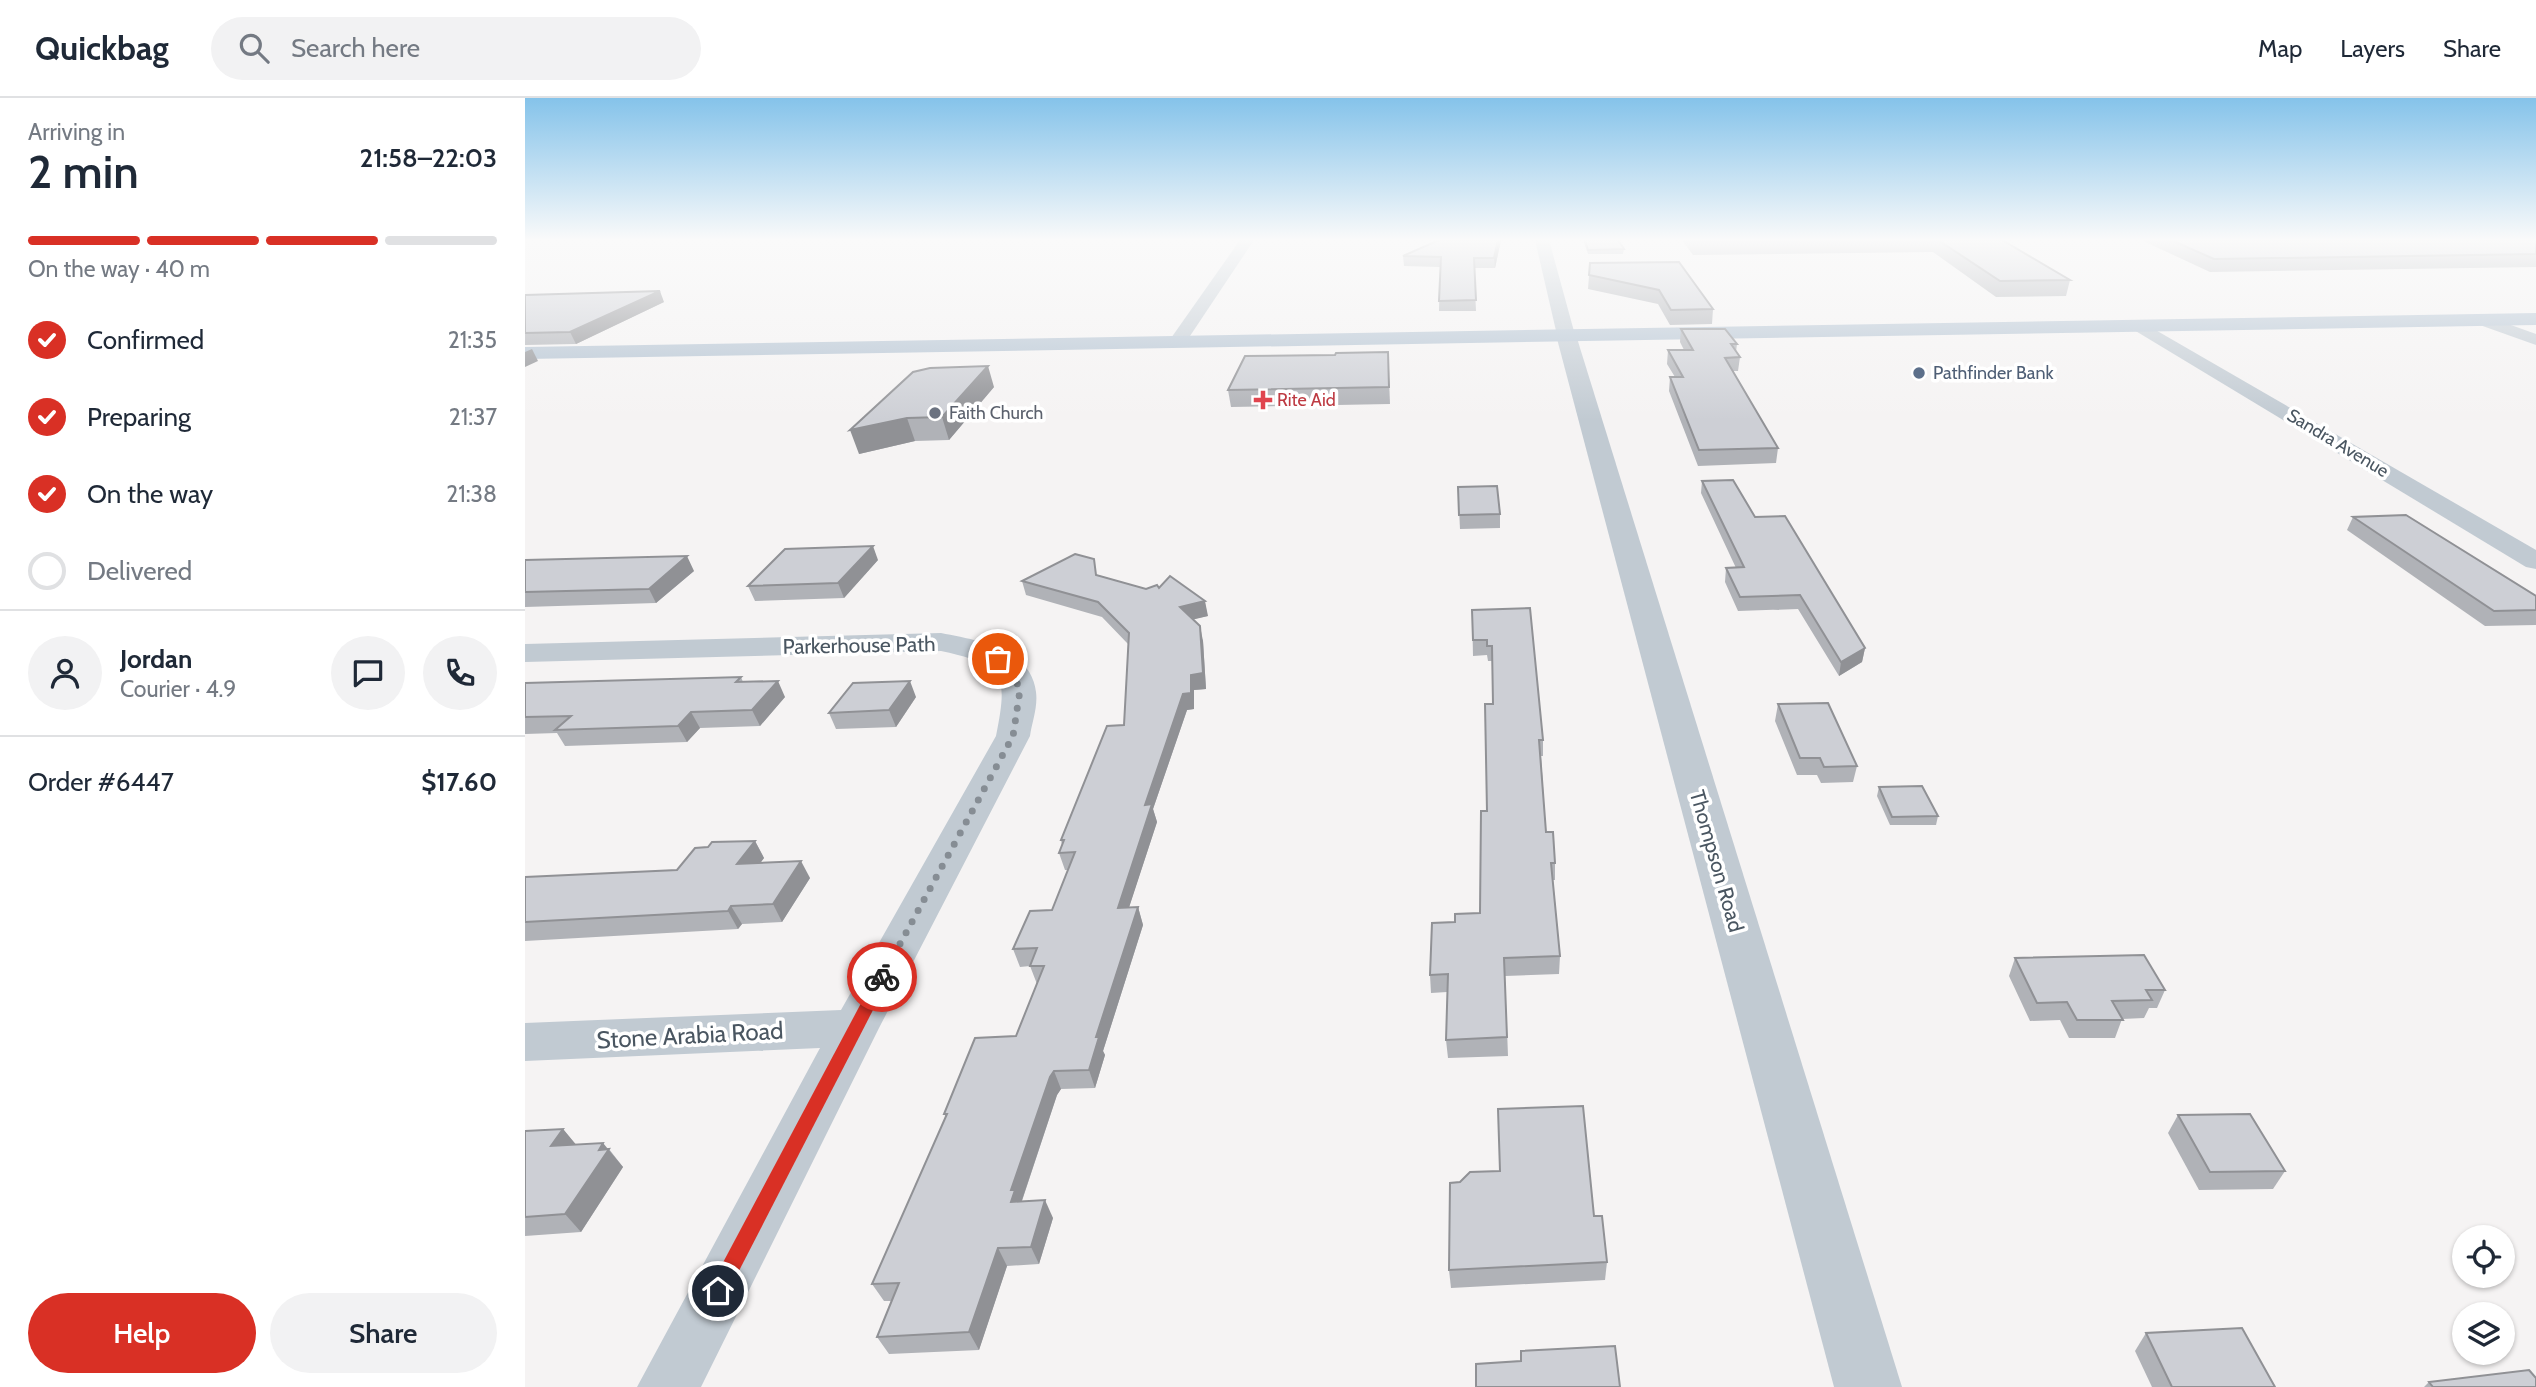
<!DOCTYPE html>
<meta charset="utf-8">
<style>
body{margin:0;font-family:Cabin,sans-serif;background:#f2f2f3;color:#1f2937;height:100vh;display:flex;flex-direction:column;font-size:26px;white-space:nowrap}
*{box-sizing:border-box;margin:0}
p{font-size:23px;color:#747a83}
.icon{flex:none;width:38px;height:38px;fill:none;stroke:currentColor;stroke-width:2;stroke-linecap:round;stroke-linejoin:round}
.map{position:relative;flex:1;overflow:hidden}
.drawer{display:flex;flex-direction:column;background:#fff;width:525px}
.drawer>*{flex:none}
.controls{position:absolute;left:1927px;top:1127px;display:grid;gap:14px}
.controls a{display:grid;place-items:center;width:63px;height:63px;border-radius:50%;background:#fff;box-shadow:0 2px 5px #0004;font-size:35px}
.pin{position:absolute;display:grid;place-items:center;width:60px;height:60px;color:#fff;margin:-30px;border:4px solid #fff;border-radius:50%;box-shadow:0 2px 7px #0007}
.courier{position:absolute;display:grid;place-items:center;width:70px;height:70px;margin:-35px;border:5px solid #d93025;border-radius:50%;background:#fff;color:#222;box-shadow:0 2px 9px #0007}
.overview em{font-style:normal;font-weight:600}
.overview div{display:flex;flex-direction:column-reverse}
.overview{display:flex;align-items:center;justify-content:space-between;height:119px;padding:0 28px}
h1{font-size:46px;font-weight:600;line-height:52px}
.bar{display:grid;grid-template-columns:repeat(4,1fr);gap:10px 7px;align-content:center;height:84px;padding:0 28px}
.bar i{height:9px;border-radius:5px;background:#e0e1e3}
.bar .on{background:#d93025}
.bar p{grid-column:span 4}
.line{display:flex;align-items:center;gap:18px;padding:0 28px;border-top:2px solid #e0e1e3}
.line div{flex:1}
.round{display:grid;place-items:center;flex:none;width:74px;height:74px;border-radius:37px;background:#f2f2f3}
ol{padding:0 28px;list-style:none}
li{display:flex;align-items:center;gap:21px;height:77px}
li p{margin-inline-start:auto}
li .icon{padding:7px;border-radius:50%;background:#d93025;color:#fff;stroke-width:4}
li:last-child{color:#747a83}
li i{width:38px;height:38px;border:4px solid #e0e1e3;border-radius:50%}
.primary-button{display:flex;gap:14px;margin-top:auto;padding:14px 28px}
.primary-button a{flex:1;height:80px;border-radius:42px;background:#d93025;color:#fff;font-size:28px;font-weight:600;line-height:80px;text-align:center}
.primary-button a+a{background:#f2f2f3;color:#1f2937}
header{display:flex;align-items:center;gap:42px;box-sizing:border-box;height:98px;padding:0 35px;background:#fff;border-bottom:2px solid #e0e1e3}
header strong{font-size:33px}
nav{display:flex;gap:38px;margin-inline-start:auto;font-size:24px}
.search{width:490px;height:63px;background:#f2f2f3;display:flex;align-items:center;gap:18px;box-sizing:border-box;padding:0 24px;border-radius:38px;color:#747a83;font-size:26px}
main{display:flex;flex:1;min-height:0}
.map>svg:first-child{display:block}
</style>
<header>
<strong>Quickbag</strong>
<div class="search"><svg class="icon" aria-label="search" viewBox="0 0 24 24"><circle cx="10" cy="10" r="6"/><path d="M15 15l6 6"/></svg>Search here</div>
<nav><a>Map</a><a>Layers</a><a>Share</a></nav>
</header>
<main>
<section class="drawer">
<div class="overview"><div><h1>2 min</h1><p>Arriving in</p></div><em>21:58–22:03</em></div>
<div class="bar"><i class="on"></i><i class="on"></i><i class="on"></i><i></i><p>On the way · 40 m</p></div>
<ol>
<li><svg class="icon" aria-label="check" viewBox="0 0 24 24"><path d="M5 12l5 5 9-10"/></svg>Confirmed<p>21:35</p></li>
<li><svg class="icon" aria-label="check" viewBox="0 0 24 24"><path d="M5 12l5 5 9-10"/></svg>Preparing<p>21:37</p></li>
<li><svg class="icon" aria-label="check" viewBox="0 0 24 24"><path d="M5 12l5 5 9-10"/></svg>On the way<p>21:38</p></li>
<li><i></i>Delivered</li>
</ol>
<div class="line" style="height:126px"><a class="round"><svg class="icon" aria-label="person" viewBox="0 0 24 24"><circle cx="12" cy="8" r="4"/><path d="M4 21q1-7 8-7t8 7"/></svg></a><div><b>Jordan</b><p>Courier · 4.9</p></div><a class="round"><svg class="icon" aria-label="chat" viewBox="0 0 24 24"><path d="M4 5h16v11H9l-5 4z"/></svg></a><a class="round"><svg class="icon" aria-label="phone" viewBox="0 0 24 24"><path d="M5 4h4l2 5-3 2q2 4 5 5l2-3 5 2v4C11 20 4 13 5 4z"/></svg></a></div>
<div class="line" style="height:91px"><div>Order #6447</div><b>$17.60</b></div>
<div class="primary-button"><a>Help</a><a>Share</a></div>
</section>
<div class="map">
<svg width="2011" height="1289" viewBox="0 0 2011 1289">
<rect width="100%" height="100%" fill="#f5f3f3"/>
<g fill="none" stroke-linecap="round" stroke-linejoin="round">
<!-- minor -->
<g fill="#c1cad2" fill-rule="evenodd">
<polygon points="715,142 729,142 659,247 647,247 644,243"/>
<polygon points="1010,142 1024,142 1050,237 1047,241 1041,242 1032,237"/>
<polygon points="1958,217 2011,236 2011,247 1952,226 1949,222"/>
<polygon points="1615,223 2011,452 2011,471 2001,469 1609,232 1606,228"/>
<path d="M416,535C451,542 506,550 511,594C513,609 507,624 505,638L354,930L176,1289H112L295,950L0,963V925L316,912L471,638C483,577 481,567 416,553L0,564V546Z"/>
</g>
<!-- tertiary -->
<polygon fill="#c1cad2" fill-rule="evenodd" points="1041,231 1051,237 1377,1289 1309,1289 1031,237"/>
<!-- primary -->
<polygon fill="#b3c2d1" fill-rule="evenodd" points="2011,215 2011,227 0,261 0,249"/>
</g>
<!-- wall -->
<g fill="#b0b2b7">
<polygon points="914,142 976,142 970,170 949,170 951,213 914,213 915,169 879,168 878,158"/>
<polygon points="1058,142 1093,142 1099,151 1098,156 1063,156"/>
<polygon points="1157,142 1477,142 1545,182 1541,198 1471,199 1408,154 1168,157"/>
<polygon points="1616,142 2011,142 2011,169 1685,174"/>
<polygon points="1065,165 1188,211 1187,226 1145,227 1133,206 1063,191"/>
<polygon points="0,197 139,204 51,246 0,247"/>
<polygon points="1156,231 1212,246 1211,254 1215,259 1213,273 1208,273 1253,350 1251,365 1173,368 1144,293 1145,279 1150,279 1142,266 1143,252 1159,252 1155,244"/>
<polygon points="863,254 865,306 706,309 703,292 810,257"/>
<polygon points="405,270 469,289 424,342 390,343 334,356"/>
<polygon points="1177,383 1230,419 1340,550 1337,564 1314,578 1273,511 1213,513 1200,484 1201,470 1211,470 1176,395"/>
<polygon points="933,389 975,416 975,430 935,431"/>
<polygon points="1828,419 2011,498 2011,527 1960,528 1822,432"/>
<polygon points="0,462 169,473 131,505 0,509"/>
<polygon points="353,462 319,500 230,503 223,488"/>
<polygon points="573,477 621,491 634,490 683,518 668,521 678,543 681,591 669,592 669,611 662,612 628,711 632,724 604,809 613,809 618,827 578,953 580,957 570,990 536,991 532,997 497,1103 528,1120 514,1166 482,1168 454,1252 364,1256 352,1239 366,1203 359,1203 347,1186 421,1019 419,1016 491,938 512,886 505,868 495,869 488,851 527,812 543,772 540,772 534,755 537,747 536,742 599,627 603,546 577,519 501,497 497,483"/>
<polygon points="1005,510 1018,642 1018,658 1016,658 1021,734 1030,765 1030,782 1028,782 1035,858 1034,876 980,878 983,958 923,960 921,942 922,894 906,895 905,877 930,824 955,815 968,606 968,563 963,563 962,557 948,558 947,512"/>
<polygon points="216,579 218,584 260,599 235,628 175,630 162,644 40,648 32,635 0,636 0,585"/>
<polygon points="391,599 371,629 311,631 304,615"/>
<polygon points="1253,606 1332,668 1328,684 1296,685 1292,677 1272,677 1250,623"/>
<polygon points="1354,689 1413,718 1411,727 1365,727 1352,698"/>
<polygon points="230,743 239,760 235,765 285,780 257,824 217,826 213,831 0,843 0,779 152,772"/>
<polygon points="1490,860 1640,892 1632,910 1624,910 1619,920 1597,921 1590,940 1544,940 1535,922 1505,923 1484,878"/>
<polygon points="1653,1017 1760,1073 1748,1091 1674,1092 1643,1035"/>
<polygon points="38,1031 51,1047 84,1051 98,1069 56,1134 0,1138 0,1033"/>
<polygon points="1069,1118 1082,1164 1080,1182 926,1190 924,1172"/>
<polygon points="1621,1235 1750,1289 1627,1289 1610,1253"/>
<polygon points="1904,1284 2011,1289 1899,1289"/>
</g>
<!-- shaded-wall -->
<g fill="#909195">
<polygon points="973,142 976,142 970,170 969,160"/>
<polygon points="135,193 139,204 51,246 45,234"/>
<polygon points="7,251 13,263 0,269 0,254"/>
<polygon points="463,268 469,289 424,342 417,319"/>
<polygon points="382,320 390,343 334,356 325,332"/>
<polygon points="348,448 353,462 319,500 313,485"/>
<polygon points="162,458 169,473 131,505 124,491"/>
<polygon points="680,503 683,518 658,524 655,509"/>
<polygon points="675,528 678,543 681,591 669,592 669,611 662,612 628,711 632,724 598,828 593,810 620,707 658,596"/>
<polygon points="1340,550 1337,564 1314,578 1316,564"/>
<polygon points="253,583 260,599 235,628 227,612"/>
<polygon points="385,583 391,599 371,629 364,612"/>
<polygon points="166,614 175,630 162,644 153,628"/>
<polygon points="230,743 239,760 222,783 212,766"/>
<polygon points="276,763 285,780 257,824 248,806"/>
<polygon points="206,808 217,826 213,831 203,813"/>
<polygon points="613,809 618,827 578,953 580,957 570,990 564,972 571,939"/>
<polygon points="529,973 536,991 532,997 496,1105 486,1104 486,1092 525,979"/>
<polygon points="38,1031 53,1049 26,1048"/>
<polygon points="78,1045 98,1069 56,1134 40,1116"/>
<polygon points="520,1102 528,1120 514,1166 506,1149"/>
<polygon points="473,1150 482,1168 454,1252 444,1234"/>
</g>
<!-- building -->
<g fill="#cdcfd5" stroke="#909195" stroke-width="2">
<polygon points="914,142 973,142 969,160 949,160 951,202 914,203 916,159 878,158"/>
<polygon points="1060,142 1093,142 1099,151 1063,152"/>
<polygon points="1168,142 1278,142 1169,143"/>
<polygon points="1413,142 1477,142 1545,182 1475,183"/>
<polygon points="1646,142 2011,142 2011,156 1689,161"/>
<polygon points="1154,164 1188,211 1146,212 1134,192 1064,177 1065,165"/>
<polygon points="135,193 45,234 0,235 0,197"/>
<polygon points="1156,231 1200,231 1212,246 1206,246 1215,259 1200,260 1253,350 1174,352 1145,279 1158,279 1143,252 1168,252"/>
<polygon points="863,254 864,289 703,292 720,258 810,257 811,255"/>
<polygon points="463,268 417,319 382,320 325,332 388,274 405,270"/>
<polygon points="1208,382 1230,419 1260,418 1340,550 1316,564 1275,497 1215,499 1201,470 1219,469 1177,383"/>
<polygon points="972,388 975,416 934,417 933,389"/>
<polygon points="1881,417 2011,498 2011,512 1969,513 1828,419"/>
<polygon points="348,448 313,485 223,488 260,451"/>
<polygon points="550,456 569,461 571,477 621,491 632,487 634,490 645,478 680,503 655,509 675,528 678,575 666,577 666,595 658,596 620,707 627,706 593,810 613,809 571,939 574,939 564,972 529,973 525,979 486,1092 490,1092 486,1104 520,1102 506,1149 473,1150 444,1234 352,1239 374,1185 347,1186 422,1016 419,1016 450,940 491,938 519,868 505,868 512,850 488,851 505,813 527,812 550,754 534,755 539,742 536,742 582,628 599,627 604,535 573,504 497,483"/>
<polygon points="162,458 124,491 0,494 0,462"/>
<polygon points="1005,510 1018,642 1014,642 1021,734 1028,734 1030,765 1026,765 1035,858 979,860 982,939 921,942 923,876 905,877 907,825 930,824 930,816 955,815 956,713 962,713 960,606 968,606 967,548 962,548 962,542 948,542 947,512"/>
<polygon points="216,579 211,584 253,583 227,612 166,614 153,628 30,632 46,618 0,619 0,585"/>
<polygon points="385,583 364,612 304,615 328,585"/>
<polygon points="1303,605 1332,668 1299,669 1295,660 1275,660 1253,606"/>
<polygon points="1397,688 1413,718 1367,719 1354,689"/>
<polygon points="230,743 212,766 276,763 248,806 206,808 203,813 0,824 0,779 152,772 170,750 183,749 187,744"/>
<polygon points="1619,857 1640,892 1621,892 1627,902 1587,903 1598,922 1552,922 1542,904 1512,905 1490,860"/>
<polygon points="1058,1008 1069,1118 1077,1118 1082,1164 924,1172 925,1085 935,1084 945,1074 975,1073 973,1011"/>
<polygon points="1725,1016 1760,1073 1685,1074 1653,1017"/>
<polygon points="38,1031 26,1048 78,1045 74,1052 84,1051 40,1116 0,1119 0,1033"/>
<polygon points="1717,1230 1750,1289 1647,1289 1621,1235"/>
<polygon points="1090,1248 1095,1289 951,1289 951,1266 996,1263 996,1253"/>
<polygon points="2004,1272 2011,1280 2011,1289 1908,1289 1904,1284"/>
</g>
<!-- sky -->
<linearGradient id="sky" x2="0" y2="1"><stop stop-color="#85c3ea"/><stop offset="0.44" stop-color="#fafafa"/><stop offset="1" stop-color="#fafafa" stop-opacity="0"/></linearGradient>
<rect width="2011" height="322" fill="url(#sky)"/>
<!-- route -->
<polygon fill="#d93025" points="357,874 365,879 200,1200 193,1202 186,1200 184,1193 186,1187 350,879"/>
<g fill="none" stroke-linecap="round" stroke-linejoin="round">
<!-- done -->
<polyline stroke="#868d94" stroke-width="7" stroke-dasharray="0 12.6" points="357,879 488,638 495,592 488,576 473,561"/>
</g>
<!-- markers -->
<circle fill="#5c6f8a" stroke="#fff" stroke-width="2.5" cx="1394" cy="275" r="7"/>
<path fill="#e0444e" stroke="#fff" stroke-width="2.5" d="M734.5 291.5h7v7h7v7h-7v7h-7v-7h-7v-7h7z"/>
<circle fill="#6b7280" stroke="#fff" stroke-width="2.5" cx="410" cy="315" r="7"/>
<g text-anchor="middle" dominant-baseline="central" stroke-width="7" stroke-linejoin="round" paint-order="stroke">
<!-- far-service labels -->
<g font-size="18" fill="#4e5e75" stroke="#fff" text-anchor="start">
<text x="1408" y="275">Pathfinder Bank</text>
</g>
<!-- far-health labels -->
<g font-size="18" fill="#be3a42" stroke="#fff" text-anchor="start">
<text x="752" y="302">Rite Aid</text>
</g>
<!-- far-worship labels -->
<g font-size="18" fill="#5b616d" stroke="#fff" text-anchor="start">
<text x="424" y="315">Faith Church</text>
</g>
<!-- far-street labels -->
<g font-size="18" fill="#4a5661" stroke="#fff">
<text transform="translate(1813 345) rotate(31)">Sandra Avenue</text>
</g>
<!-- street labels -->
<g font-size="21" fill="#4a5661" stroke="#fff">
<text transform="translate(334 547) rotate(-1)">Parkerhouse Path</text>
<text transform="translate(1192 763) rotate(74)">Thompson Road</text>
</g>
<!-- near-street labels -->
<g font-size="24" fill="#4a5661" stroke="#fff">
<text transform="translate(165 937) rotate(-3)">Stone Arabia Road</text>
</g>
</g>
</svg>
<div class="controls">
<a><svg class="icon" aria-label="locate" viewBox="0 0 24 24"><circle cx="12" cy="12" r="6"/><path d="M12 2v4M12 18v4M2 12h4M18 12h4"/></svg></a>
<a><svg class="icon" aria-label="layers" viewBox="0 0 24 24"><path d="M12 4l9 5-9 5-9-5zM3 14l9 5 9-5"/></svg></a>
</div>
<div class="pin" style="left:473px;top:561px;background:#ea580c"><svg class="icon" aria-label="bag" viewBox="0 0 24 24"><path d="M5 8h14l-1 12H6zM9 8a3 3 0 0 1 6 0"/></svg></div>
<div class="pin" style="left:193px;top:1193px;background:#1f2937"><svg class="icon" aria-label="home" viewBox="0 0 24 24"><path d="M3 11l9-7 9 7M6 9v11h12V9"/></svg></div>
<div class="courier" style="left:357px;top:879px"><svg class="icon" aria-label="bike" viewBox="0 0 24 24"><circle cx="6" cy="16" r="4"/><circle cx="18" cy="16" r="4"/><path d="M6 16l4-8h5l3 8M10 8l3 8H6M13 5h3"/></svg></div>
</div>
</main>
